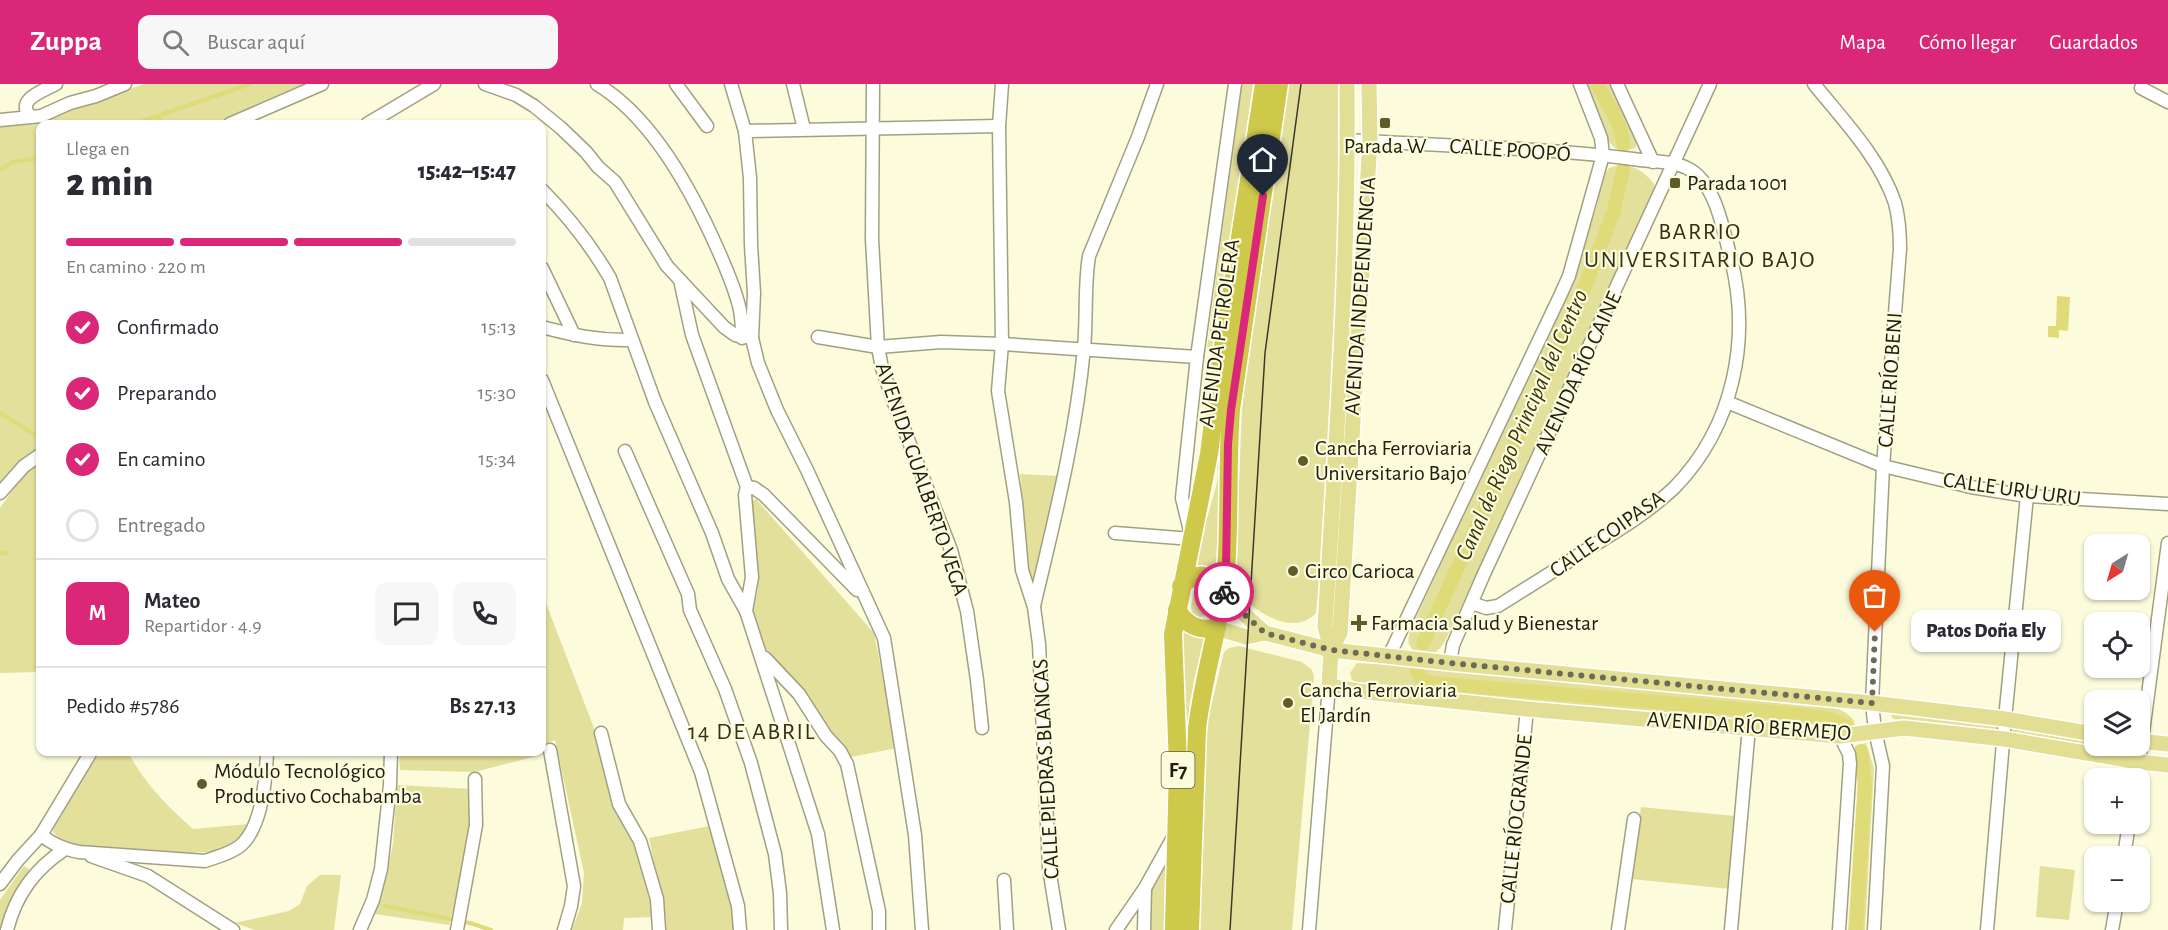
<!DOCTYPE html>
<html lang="es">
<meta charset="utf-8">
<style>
body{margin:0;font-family:"Alegreya Sans",sans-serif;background:#f7f7f7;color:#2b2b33;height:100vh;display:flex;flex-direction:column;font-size:22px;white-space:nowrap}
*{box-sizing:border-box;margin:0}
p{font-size:20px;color:#7c7c81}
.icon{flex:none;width:33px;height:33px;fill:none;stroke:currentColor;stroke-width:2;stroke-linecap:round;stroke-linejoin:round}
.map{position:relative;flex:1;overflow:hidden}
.side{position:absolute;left:36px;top:36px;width:510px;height:636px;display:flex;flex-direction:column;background:#fff;border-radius:12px;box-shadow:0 2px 4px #0004}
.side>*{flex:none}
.needle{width:39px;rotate:217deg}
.controls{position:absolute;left:2084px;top:450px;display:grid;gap:12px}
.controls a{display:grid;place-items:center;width:66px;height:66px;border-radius:12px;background:#fff;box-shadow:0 2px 4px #0004;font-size:30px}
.pin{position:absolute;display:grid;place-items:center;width:51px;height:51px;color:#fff;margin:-62px -26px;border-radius:50% 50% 50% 0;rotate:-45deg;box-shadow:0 0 6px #0007}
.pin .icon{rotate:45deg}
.courier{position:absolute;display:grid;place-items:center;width:60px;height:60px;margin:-30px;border:4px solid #db2777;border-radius:50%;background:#fff;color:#222;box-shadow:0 2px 8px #0007}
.bubble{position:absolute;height:42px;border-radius:12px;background:#fff;box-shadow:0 2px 4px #0004;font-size:20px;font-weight:800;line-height:42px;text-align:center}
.overview em{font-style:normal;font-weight:800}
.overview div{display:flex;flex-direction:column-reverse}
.overview{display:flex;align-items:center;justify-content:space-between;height:102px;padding:0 30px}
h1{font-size:39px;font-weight:800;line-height:45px}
.bar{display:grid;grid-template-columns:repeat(4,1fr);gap:9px 6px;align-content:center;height:72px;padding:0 30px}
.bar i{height:8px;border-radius:4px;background:#e1e1e2}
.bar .selected{background:#db2777}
.bar p{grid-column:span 4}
.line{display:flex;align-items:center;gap:15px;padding:0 30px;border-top:2px solid #e1e1e2}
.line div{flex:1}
.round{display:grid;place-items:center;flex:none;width:63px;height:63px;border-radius:12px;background:#f7f7f7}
ol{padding:0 30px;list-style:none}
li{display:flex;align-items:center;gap:18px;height:66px}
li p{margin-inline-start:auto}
li .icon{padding:6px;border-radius:50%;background:#db2777;color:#fff;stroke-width:4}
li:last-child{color:#7c7c81}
li i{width:33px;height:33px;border:3px solid #e1e1e2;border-radius:50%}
header{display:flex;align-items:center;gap:36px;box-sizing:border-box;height:84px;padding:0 30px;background:#db2777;color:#fff}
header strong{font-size:28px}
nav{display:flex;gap:33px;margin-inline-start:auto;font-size:21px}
.search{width:420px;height:54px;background:#f7f7f7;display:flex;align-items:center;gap:15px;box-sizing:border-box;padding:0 21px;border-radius:12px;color:#7c7c81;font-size:22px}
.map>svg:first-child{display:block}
</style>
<header>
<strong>Zuppa</strong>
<div class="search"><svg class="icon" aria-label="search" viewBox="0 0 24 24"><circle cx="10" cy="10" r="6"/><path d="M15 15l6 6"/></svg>Buscar aquí</div>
<nav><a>Mapa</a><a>Cómo llegar</a><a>Guardados</a></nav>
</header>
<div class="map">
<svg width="2168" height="846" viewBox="0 0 2168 846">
<rect width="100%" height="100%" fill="#fcfcdc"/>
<!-- green -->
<g fill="#e3e09c">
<polygon points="144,0 317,0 254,25 221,40 40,40 40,364 23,376 0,400 0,41 33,41 76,23"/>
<polygon points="1241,0 1253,0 1215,267 1207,266"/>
<path d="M1286,0H1338V185L1323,460L1316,529C1293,554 1255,527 1236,508L1235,499L1242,323L1259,203V170Z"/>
<path d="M1586,0H1610L1636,58V63C1628,68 1616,68 1610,59C1601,48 1592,15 1586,0Z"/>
<path d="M1619,81C1635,82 1644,87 1654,100L1653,113L1448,551C1445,557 1442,563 1437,567C1430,573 1414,570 1410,562C1407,558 1409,552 1410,547L1572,197L1597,122L1602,95L1609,84Z"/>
<polygon points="1222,302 1218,489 1196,483 1195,477 1217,399 1218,388 1214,373"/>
<polygon points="40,378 40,588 0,589 0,424 23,391"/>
<polygon points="1020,390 1059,392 1034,496 1030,495"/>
<polygon points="756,415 874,549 897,664 851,673 769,574 753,528 758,505 752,420 753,416"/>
<polygon points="1201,498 1212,505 1208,530 1198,534 1192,530 1191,523 1195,502"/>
<polygon points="542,509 594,644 611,700 639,767 655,833 624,834 623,846 572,846 582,819 584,789 555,656 543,661 544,670 475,688 400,686 399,668 542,668"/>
<polygon points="1181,546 1197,552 1207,551 1195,592 1189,624 1186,799"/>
<polygon points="1239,562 1302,578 1312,586 1314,593 1292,846 1198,846 1205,648 1224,568 1229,564"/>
<path d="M1357,579L1434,583L1804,619C1822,622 1844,621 1855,638L1833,644L1462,613L1358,599L1352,596L1350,589Z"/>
<polygon points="1890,629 1997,640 1997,646 1893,635"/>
<polygon points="2012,645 2094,659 2094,662 2130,665 2129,670 2011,649"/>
<polygon points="1866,659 1874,684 1865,846 1848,846 1857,713 1858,687 1855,662"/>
<path d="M99,668H128C144,699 167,722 193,745L249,740C242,755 231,763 214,767C197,770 180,768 163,768C131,767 96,768 65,757C59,755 55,751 52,745L69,713L98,672Z"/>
<polygon points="397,701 473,705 469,750 464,786 449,841 375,830 386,795 393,759"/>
<polygon points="1641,723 1735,732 1730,805 1632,795"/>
<polygon points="714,741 734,823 735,846 666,846 649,754"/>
<path d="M24,782L29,785C23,807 4,824 2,846H0V816Z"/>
<polygon points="2040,782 2075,786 2069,836 2036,833"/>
<polygon points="1165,783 1167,787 1166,846 1149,846 1152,806"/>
<polygon points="320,791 341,791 334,846 255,846 235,839 289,827 300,820 307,802"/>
</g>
<!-- water -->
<polygon fill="#dfdb78" points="2057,212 2070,213 2068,247 2059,246 2059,254 2048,253 2048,242 2056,242"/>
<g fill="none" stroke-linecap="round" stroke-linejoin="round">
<!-- stream -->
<g stroke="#dfdb78" stroke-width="4">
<polyline points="158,32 162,40"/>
<polyline points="96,40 101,38 134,40 250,0"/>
<polyline points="0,86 13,78 40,74"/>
<polyline points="0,329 40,354"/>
<polyline points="0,470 7,469"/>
<polyline points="385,822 470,839 491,846"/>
</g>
<!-- canal -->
<g stroke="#dfdb78" stroke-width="14">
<path d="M1597,0C1608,20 1622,39 1623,61"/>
<polyline points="1423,559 1576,226 1613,129 1623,86"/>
<path d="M1417,588L1422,595L1430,599L1787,629C1808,632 1832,632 1850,645"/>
<polyline points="1856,846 1865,700 1861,667"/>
</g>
<defs>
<g id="minor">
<polyline points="485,0 516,11 534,22 561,44 586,68 598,83 615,98 667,182 724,243 735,251 752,254"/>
<path d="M597,0C653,34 692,107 718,166C726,184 734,202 739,222C742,232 742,243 742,254"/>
<polyline points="676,0 707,42"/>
<polyline points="731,0 745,47"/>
<polyline points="793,0 804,45"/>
<polyline points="873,0 872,155 878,263 882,284 894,319 951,466 967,527 977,596 982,644"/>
<polyline points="1002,0 999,42 1002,260 998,307 1016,418 1022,486 1034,523 1039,560 1049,784 1059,846"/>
<polyline points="1617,0 1653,78"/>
<path d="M1814,0C1843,36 1880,74 1895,119C1899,134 1900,149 1900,165L1883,382L1872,619L1875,647L1883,682L1874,846"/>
<polyline points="2141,4 2168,18"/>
<path d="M31,33C14,16 43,7 56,0"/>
<polyline points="0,36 41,32 70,19 96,12 125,0"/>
<polyline points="230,40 322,0"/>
<polyline points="367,40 434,0"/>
<path d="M1347,56C1442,62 1539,63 1633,75C1650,78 1672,76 1687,84C1716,98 1723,146 1731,175C1751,255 1734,342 1675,403C1651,426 1622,444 1594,461C1562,482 1530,502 1498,522L1486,524L1472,519"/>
<path d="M542,106C567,131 592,163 610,194L655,318L712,449L728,495L746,527L818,750L833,846"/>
<polyline points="542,184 574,251"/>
<polyline points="680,196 692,251 747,403"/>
<path d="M542,243C572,251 600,257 632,256"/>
<polyline points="818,253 878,263 941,258 1002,260 1197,273"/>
<polyline points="542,296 701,688 738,822 740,846"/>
<polyline points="1727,318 1883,382 1971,403 2027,412 2168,420"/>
<polyline points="625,367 688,510 690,526 725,605 751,679 775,770 780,809 781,846"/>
<polyline points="0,409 24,382 40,371"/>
<polyline points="1115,449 1192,455 1182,414 1197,273 1235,0"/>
<path d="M1034,522C1054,437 1076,352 1084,264C1087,234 1084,203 1089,172L1138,53L1157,0"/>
<polyline points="746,527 752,493 745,411 747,403 754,404 764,411 857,506"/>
<polyline points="1389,572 1560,212 1569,192 1603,71 1601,54 1580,0"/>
<polyline points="765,574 799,610 826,652 840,667 847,680 879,827 879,846"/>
<polyline points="1450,579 1453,561 1483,492 1710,0"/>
<polyline points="601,649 619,720 640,757 657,815 659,846"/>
<polyline points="550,666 574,802 571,822 564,846"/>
<path d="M91,668L41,751C53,760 63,765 79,768L205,777C216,773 230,770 240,762C262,744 266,694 267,668"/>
<polyline points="2137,694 2168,459"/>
<polyline points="91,772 148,792 233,846"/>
<polyline points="2124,772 2129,740"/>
<polyline points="1004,796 1007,846"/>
<polyline points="0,800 18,776 41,751"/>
<path d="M7,846C16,810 35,785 65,765"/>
<polyline points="360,846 373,816 381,785 390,701 391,668"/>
<polyline points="457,846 476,741 475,695"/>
<polyline points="922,846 915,751 884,554 807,386 777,326 758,279 752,254 754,209 751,161 750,94 745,47 999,42"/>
<polyline points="1116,846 1145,804 1175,750"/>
<polyline points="1144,846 1145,805"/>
<polyline points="1309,846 1329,602"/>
<polyline points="1505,846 1527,625"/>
<polyline points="1618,846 1634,735"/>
<polyline points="1731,846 1749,643"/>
<polyline points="1839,846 1850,680 1849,670 1840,652"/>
<polyline points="1987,846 2005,635 2027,412"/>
<polyline points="2112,846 2117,818"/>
</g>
<g id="major">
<path d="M1347,0C1349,181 1336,361 1325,542L1331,566L1329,602L1358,607L1527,625L1827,651L1840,652L1904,644L2004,655L2139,678L2168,681"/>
<polyline points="1223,506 1232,519 1265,549"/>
<polyline points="1217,544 1246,553 1265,549 1331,566 1450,579 1872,619 2005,635 2094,650"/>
<polyline points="1331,566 1340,549 1370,57 1369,0"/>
<polyline points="2139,657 2168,660"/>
</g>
<g id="highway">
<path d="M1181,502C1198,486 1209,489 1223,506"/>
<path d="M1177,526C1187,542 1199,547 1217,544"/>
<polyline points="1174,846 1178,681 1173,550 1209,370 1221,275 1264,0"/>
<path d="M1190,846L1197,645C1203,591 1221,540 1226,487C1230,433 1227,379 1231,326L1279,0"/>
</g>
</defs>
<!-- minor casing -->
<use href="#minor" stroke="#a1a083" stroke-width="15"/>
<!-- major casing -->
<use href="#major" stroke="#fff" stroke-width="18"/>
<!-- highway casing -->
<use href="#highway" stroke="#fff" stroke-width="21"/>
<!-- minor -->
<use href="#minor" stroke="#fff" stroke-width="12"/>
<!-- major -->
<use href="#major" stroke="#e2de93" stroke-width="15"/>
<!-- highway -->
<use href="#highway" stroke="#cec84b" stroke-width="18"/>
<!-- tram -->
<polyline stroke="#3a3a2c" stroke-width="1.5" points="1230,846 1265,269 1301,0"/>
</g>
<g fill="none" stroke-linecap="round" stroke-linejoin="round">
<!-- done -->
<polyline stroke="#6b6b58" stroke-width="6" stroke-dasharray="0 10.8" points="1224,508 1232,519 1265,549 1331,566 1450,579 1872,619 1875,548"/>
<!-- route -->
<polyline stroke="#db2777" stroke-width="8" points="1224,508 1223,506 1226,486 1228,360 1231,326 1263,112"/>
</g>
<!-- markers -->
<g fill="#5f5c29" stroke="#fcfcdc" stroke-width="2">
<rect x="1379" y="33" width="12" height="12" rx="3"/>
<rect x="1669" y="93" width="12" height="12" rx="3"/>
<circle cx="1303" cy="377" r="6"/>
<circle cx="1293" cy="487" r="6"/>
<path d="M1356 530h6v6h6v6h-6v6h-6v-6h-6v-6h6z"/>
<circle cx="1288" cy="619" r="6"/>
<circle cx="202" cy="700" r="6"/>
</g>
<g text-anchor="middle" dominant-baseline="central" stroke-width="4.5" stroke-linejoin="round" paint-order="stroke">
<!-- shield labels -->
<rect fill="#fcfcdc" stroke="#60604e" stroke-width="1.5" x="1161.5" y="668" width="33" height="36" rx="4.5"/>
<g font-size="21" font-weight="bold" fill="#1d1d11">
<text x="1178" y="686">F7</text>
</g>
<!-- poi labels -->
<g font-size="22" fill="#1d1d11" stroke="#fcfcdc" text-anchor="start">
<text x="1385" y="62" text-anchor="middle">Parada W</text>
<text x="1687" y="99">Parada 1001</text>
<text x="1315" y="364">Cancha Ferroviaria<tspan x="1315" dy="25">Universitario Bajo</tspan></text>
<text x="1305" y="487">Circo Carioca</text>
<text x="1371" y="539">Farmacia Salud y Bienestar</text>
<text x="1300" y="606">Cancha Ferroviaria<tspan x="1300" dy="25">El Jardín</tspan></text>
<text x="214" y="687">Módulo Tecnológico<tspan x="214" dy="25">Productivo Cochabamba</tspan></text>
</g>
<!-- street labels -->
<g font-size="22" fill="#1d1d11" stroke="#fcfcdc">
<text transform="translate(1510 66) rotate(4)">CALLE POOPÓ</text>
<text transform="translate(1360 212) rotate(-86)">AVENIDA INDEPENDENCIA</text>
<text transform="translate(1219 249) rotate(-82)">AVENIDA PETROLERA</text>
<text transform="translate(1578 289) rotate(-65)">AVENIDA RÍO CAINE</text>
<text transform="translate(1890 296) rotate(-86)">CALLE RÍO BENI</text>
<text transform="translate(922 395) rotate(71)">AVENIDA GUALBERTO VEGA</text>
<text transform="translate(2012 405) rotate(8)">CALLE URU URU</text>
<text transform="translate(1607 450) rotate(-35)">CALLE COIPASA</text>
<text transform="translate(1749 642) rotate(4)">AVENIDA RÍO BERMEJO</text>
<text transform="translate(1046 685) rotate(-93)">CALLE PIEDRAS BLANCAS</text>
<text transform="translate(1516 735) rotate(-84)">CALLE RÍO GRANDE</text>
</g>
<!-- neighbourhood labels -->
<g font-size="24" letter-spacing="1.5" fill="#333219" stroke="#fcfcdc">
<text x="1700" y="148">BARRIO<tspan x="1700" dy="28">UNIVERSITARIO BAJO</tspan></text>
<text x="752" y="648">14 DE ABRIL</text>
</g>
<!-- water labels -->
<g font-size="24" font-style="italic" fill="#38360b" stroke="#fcfcdc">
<text transform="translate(1522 341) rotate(-66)">Canal de Riego Principal del Centro</text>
</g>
</g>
</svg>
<div class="controls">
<a><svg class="needle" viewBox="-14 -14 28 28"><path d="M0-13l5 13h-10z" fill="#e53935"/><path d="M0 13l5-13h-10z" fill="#7c7c81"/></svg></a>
<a><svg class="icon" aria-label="locate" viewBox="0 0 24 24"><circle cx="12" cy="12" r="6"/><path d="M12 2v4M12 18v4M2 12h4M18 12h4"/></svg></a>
<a><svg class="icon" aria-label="layers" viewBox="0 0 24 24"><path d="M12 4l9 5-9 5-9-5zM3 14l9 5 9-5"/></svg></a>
<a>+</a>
<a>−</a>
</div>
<div class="pin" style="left:1875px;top:548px;background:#ea580c"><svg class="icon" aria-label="bag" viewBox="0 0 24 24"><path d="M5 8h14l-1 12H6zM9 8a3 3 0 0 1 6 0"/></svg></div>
<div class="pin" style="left:1263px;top:112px;background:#1f2937"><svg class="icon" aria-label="home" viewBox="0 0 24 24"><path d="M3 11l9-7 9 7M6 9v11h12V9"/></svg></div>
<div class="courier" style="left:1224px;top:508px"><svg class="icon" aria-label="bike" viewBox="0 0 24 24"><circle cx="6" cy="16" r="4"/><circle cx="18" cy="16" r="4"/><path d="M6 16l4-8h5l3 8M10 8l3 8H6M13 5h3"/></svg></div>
<div class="bubble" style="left:1911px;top:526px;width:150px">Patos Doña Ely</div>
<section class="side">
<div class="overview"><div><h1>2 min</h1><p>Llega en</p></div><em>15:42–15:47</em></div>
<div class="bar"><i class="selected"></i><i class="selected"></i><i class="selected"></i><i></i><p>En camino · 220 m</p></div>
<ol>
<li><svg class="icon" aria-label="check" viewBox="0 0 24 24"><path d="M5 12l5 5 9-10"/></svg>Confirmado<p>15:13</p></li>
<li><svg class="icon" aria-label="check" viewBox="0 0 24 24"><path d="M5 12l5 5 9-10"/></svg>Preparando<p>15:30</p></li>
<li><svg class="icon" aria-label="check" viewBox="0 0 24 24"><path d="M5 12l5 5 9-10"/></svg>En camino<p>15:34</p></li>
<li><i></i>Entregado</li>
</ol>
<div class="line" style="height:108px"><b class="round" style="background:#db2777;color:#fff">M</b><div><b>Mateo</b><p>Repartidor · 4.9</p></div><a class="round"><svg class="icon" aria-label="chat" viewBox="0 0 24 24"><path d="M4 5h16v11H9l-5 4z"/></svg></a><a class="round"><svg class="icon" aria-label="phone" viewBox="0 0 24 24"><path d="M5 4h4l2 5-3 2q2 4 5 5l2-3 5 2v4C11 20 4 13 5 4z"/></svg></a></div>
<div class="line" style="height:78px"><div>Pedido #5786</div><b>Bs 27.13</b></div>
</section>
</div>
